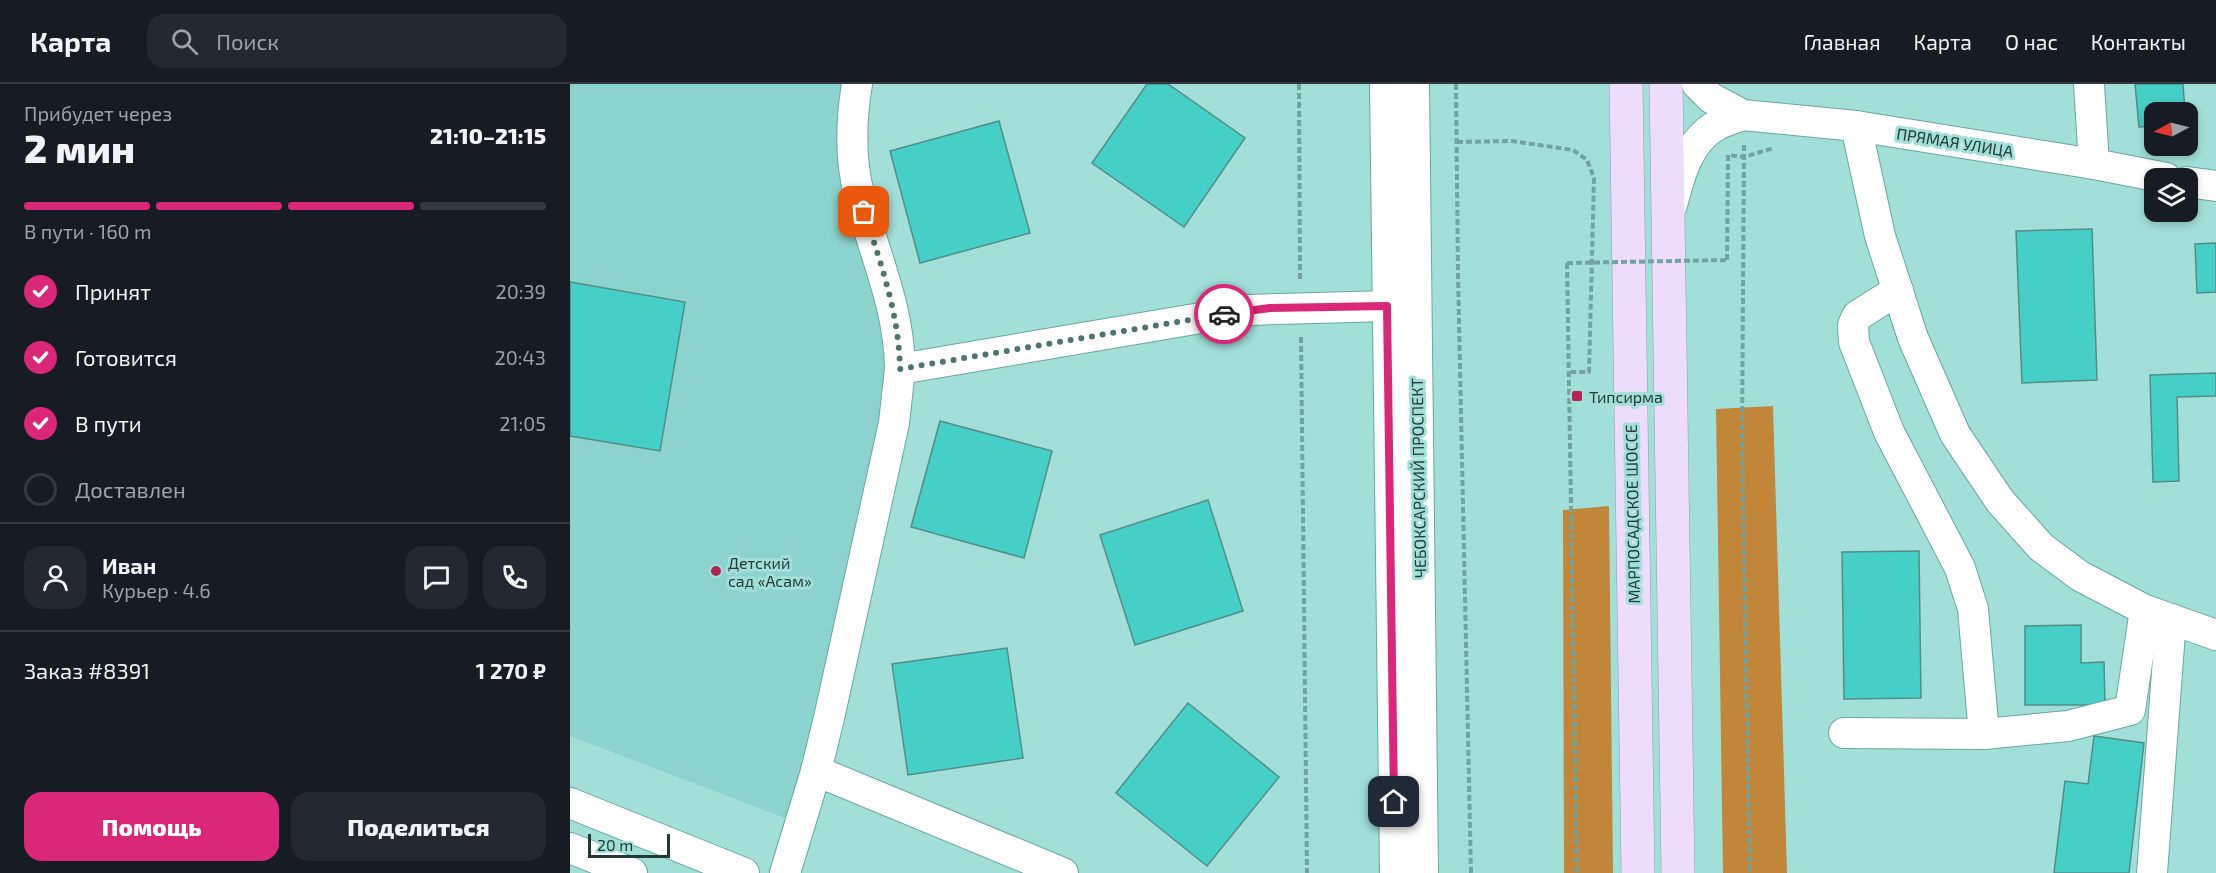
<!DOCTYPE html>
<html lang="ru">
<meta charset="utf-8">
<style>
body{margin:0;font-family:"Exo 2",sans-serif;background:#242831;color:#f1f3f6;height:100vh;display:flex;flex-direction:column;font-size:22px;white-space:nowrap}
*{box-sizing:border-box;margin:0}
p{font-size:20px;color:#9ea1a6}
.icon{flex:none;width:33px;height:33px;fill:none;stroke:currentColor;stroke-width:2;stroke-linecap:round;stroke-linejoin:round}
.map{position:relative;flex:1;overflow:hidden}
.details{display:flex;flex-direction:column;background:#171b24;width:570px}
.details>*{flex:none}
.needle{width:39px;rotate:263deg}
.tools{position:absolute;left:1574px;top:18px;display:grid;gap:12px}
.tools a{display:grid;place-items:center;width:54px;height:54px;border-radius:12px;background:#171b24;box-shadow:0 3px 9px #0003;font-size:30px}
.scale{position:absolute;left:18px;bottom:15px;width:82px;box-sizing:border-box;padding-left:6px;border:3px solid #213a38;border-top:0;font-size:16px;line-height:21px;white-space:nowrap;color:#213a38;-webkit-text-stroke:4px #a2dfd9;paint-order:stroke}
.pin{position:absolute;display:grid;place-items:center;width:51px;height:51px;color:#fff;margin:-26px;border-radius:12px;box-shadow:0 3px 9px #0006}
.courier{position:absolute;display:grid;place-items:center;width:60px;height:60px;margin:-30px;border:4px solid #db2777;border-radius:50%;background:#fff;color:#222;box-shadow:0 2px 8px #0007}
.head em{font-style:normal;font-weight:800}
.head div{display:flex;flex-direction:column-reverse}
.head{display:flex;align-items:center;justify-content:space-between;height:102px;padding:0 24px}
h1{font-size:39px;font-weight:800;line-height:45px}
.bar{display:grid;grid-template-columns:repeat(4,1fr);gap:9px 6px;align-content:center;height:72px;padding:0 24px}
.bar i{height:8px;border-radius:4px;background:#363941}
.bar .on{background:#db2777}
.bar p{grid-column:span 4}
.line{display:flex;align-items:center;gap:15px;padding:0 24px;border-top:2px solid #363941}
.line div{flex:1}
.round{display:grid;place-items:center;flex:none;width:63px;height:63px;border-radius:18px;background:#242831}
ol{padding:0 24px;list-style:none}
li{display:flex;align-items:center;gap:18px;height:66px}
li p{margin-inline-start:auto}
li .icon{padding:6px;border-radius:50%;background:#db2777;color:#fff;stroke-width:4}
li:last-child{color:#9ea1a6}
li i{width:33px;height:33px;border:3px solid #363941;border-radius:50%}
.action{display:flex;gap:12px;margin-top:auto;padding:12px 24px}
.action a{flex:1;height:69px;border-radius:18px;background:#db2777;color:#fff;font-size:24px;font-weight:800;line-height:69px;text-align:center}
.action a+a{background:#242831;color:#f1f3f6}
header{display:flex;align-items:center;gap:36px;box-sizing:border-box;height:84px;padding:0 30px;background:#171b24;border-bottom:2px solid #363941}
header strong{font-size:28px}
nav{display:flex;gap:33px;margin-inline-start:auto;font-size:21px}
.search{width:420px;height:54px;background:#242831;display:flex;align-items:center;gap:15px;box-sizing:border-box;padding:0 21px;border-radius:18px;color:#9ea1a6;font-size:22px}
main{display:flex;flex:1;min-height:0}
.map>svg:first-child{display:block}
</style>
<header>
<strong>Карта</strong>
<div class="search"><svg class="icon" aria-label="search" viewBox="0 0 24 24"><circle cx="10" cy="10" r="6"/><path d="M15 15l6 6"/></svg>Поиск</div>
<nav><a>Главная</a><a>Карта</a><a>О нас</a><a>Контакты</a></nav>
</header>
<main>
<section class="details">
<div class="head"><div><h1>2 мин</h1><p>Прибудет через</p></div><em>21:10–21:15</em></div>
<div class="bar"><i class="on"></i><i class="on"></i><i class="on"></i><i></i><p>В пути · 160 m</p></div>
<ol>
<li><svg class="icon" aria-label="check" viewBox="0 0 24 24"><path d="M5 12l5 5 9-10"/></svg>Принят<p>20:39</p></li>
<li><svg class="icon" aria-label="check" viewBox="0 0 24 24"><path d="M5 12l5 5 9-10"/></svg>Готовится<p>20:43</p></li>
<li><svg class="icon" aria-label="check" viewBox="0 0 24 24"><path d="M5 12l5 5 9-10"/></svg>В пути<p>21:05</p></li>
<li><i></i>Доставлен</li>
</ol>
<div class="line" style="height:108px"><a class="round"><svg class="icon" aria-label="person" viewBox="0 0 24 24"><circle cx="12" cy="8" r="4"/><path d="M4 21q1-7 8-7t8 7"/></svg></a><div><b>Иван</b><p>Курьер · 4.6</p></div><a class="round"><svg class="icon" aria-label="chat" viewBox="0 0 24 24"><path d="M4 5h16v11H9l-5 4z"/></svg></a><a class="round"><svg class="icon" aria-label="phone" viewBox="0 0 24 24"><path d="M5 4h4l2 5-3 2q2 4 5 5l2-3 5 2v4C11 20 4 13 5 4z"/></svg></a></div>
<div class="line" style="height:78px"><div>Заказ #8391</div><b>1 270 ₽</b></div>
<div class="action"><a>Помощь</a><a>Поделиться</a></div>
</section>
<div class="map">
<svg width="1646" height="789" viewBox="0 0 1646 789">
<rect width="100%" height="100%" fill="#a2dfd9"/>
<!-- built -->
<polygon fill="#8dd3cd" points="0,0 287,0 283,20 328,246 231,740 0,652"/>
<!-- forest -->
<g fill="#c2863b">
<polygon points="1203,322 1217,789 1153,789 1146,325"/>
<polygon points="1039,422 1043,789 994,789 993,426"/>
</g>
<!-- building -->
<g fill="#46cfc7" stroke="#528d89" stroke-width="1.5">
<polygon points="577,0 598,0 675,54 614,143 522,79"/>
<polygon points="1565,0 1613,0 1615,28 1584,28 1584,42 1569,43"/>
<polygon points="429,37 460,149 350,179 320,67"/>
<polygon points="1522,145 1527,296 1452,299 1446,147"/>
<polygon points="1646,159 1646,208 1627,209 1625,160"/>
<polygon points="0,198 115,218 90,367 0,352"/>
<polygon points="1646,289 1646,312 1607,313 1609,397 1583,398 1580,291"/>
<polygon points="370,337 482,367 454,474 341,443"/>
<polygon points="638,416 673,527 565,561 530,451"/>
<polygon points="1349,467 1351,614 1274,615 1272,468"/>
<polygon points="1511,541 1511,579 1534,578 1535,621 1455,621 1455,542"/>
<polygon points="437,564 453,674 338,691 322,580"/>
<polygon points="618,619 709,693 637,782 546,709"/>
<polygon points="1524,652 1574,659 1559,789 1484,789 1495,697 1518,700"/>
</g>
<g fill="none" stroke-linecap="round" stroke-linejoin="round">
<defs>
<g id="minor">
<path d="M287,0C281,36 280,75 289,110C304,172 329,220 330,285L678,226L817,222"/>
<polyline points="815,0 825,789"/>
<polyline points="844,0 853,789"/>
<polyline points="1127,0 1141,14 1173,31 1286,42 1524,80 1596,94"/>
<polyline points="1519,0 1524,80"/>
<polyline points="1286,42 1310,152 1343,254 1385,350 1430,417 1471,463 1510,492 1575,526 1646,551"/>
<polyline points="1617,98 1646,102"/>
<path d="M1102,121C1110,91 1118,57 1147,41C1155,37 1165,34 1173,31"/>
<polyline points="1328,206 1287,232 1283,241 1284,258 1319,348 1390,484 1403,525 1414,650"/>
<polyline points="1274,649 1414,650 1498,642 1560,626 1575,526"/>
<polyline points="246,687 493,789"/>
<polyline points="0,719 174,789"/>
<polyline points="0,764 62,789"/>
<polyline points="215,789 246,687 259,634 324,339 330,285"/>
<polyline points="1582,789 1601,535"/>
</g>
<g id="major">
<polyline points="1056,0 1068,789"/>
<polyline points="1096,0 1108,789"/>
</g>
</defs>
<!-- minor casing -->
<use href="#minor" stroke="#6ba6a1" stroke-width="32"/>
<!-- major casing -->
<use href="#major" stroke="#9e96b4" stroke-width="34"/>
<!-- path -->
<g stroke="#73a39e" stroke-width="4" stroke-dasharray="6 3" stroke-linecap="butt">
<polyline points="729,0 730,197"/>
<polyline points="886,0 888,191 901,789"/>
<polyline points="887,58 942,57 1003,66 1017,76 1024,94 1019,288 998,288"/>
<polyline points="1174,61 1172,358 1180,789"/>
<polyline points="1157,176 1158,71 1174,73 1204,64"/>
<polyline points="997,179 1007,789"/>
<polyline points="731,253 737,789"/>
</g>
<!-- minor -->
<use href="#minor" stroke="#fff" stroke-width="30"/>
<!-- major -->
<use href="#major" stroke="#edddfa" stroke-width="33"/>
<!-- path-bridge -->
<polyline stroke="#73a39e" stroke-width="4" stroke-dasharray="6 3" stroke-linecap="butt" points="997,179 1157,176"/>
</g>
<g fill="none" stroke-linecap="round" stroke-linejoin="round">
<!-- done -->
<path stroke="#4e7470" stroke-width="6" stroke-dasharray="0 10.8" d="M294,128C311,180 329,230 330,285L654,230"/>
<!-- route -->
<polyline stroke="#db2777" stroke-width="8" points="654,230 700,224 817,222 824,718"/>
</g>
<!-- markers -->
<g fill="#b4244f" stroke="#a2dfd9" stroke-width="2">
<rect x="1001" y="306" width="12" height="12" rx="3"/>
<circle cx="146" cy="487" r="6"/>
</g>
<g text-anchor="middle" dominant-baseline="central" stroke-width="6" stroke-linejoin="round" paint-order="stroke">
<!-- street labels -->
<g font-size="16" fill="#213a38" stroke="#a2dfd9">
<text transform="translate(1385 58) rotate(9)">ПРЯМАЯ УЛИЦА</text>
<text transform="translate(848 394) rotate(-91)">ЧЕБОКСАРСКИЙ ПРОСПЕКТ</text>
<text transform="translate(1062 430) rotate(-91)">МАРПОСАДСКОЕ ШОССЕ</text>
</g>
<!-- poi labels -->
<g font-size="16" fill="#213a38" stroke="#a2dfd9" text-anchor="start">
<text x="1019" y="312">Типсирма</text>
<text x="158" y="478">Детский<tspan x="158" dy="18">сад «Асам»</tspan></text>
</g>
</g>
</svg>
<div class="tools">
<a><svg class="needle" viewBox="-14 -14 28 28"><path d="M0-13l5 13h-10z" fill="#e53935"/><path d="M0 13l5-13h-10z" fill="#9ea1a6"/></svg></a>
<a><svg class="icon" aria-label="layers" viewBox="0 0 24 24"><path d="M12 4l9 5-9 5-9-5zM3 14l9 5 9-5"/></svg></a>
</div>
<div class="scale">20 m</div>
<div class="pin" style="left:294px;top:128px;background:#ea580c"><svg class="icon" aria-label="bag" viewBox="0 0 24 24"><path d="M5 8h14l-1 12H6zM9 8a3 3 0 0 1 6 0"/></svg></div>
<div class="pin" style="left:824px;top:718px;background:#1f2937"><svg class="icon" aria-label="home" viewBox="0 0 24 24"><path d="M3 11l9-7 9 7M6 9v11h12V9"/></svg></div>
<div class="courier" style="left:654px;top:230px"><svg class="icon" aria-label="car" viewBox="0 0 24 24"><path d="M5 17H2v-5l4-1 3-4h7l3 4 3 1v5h-3M9 17h6M6 11h13"/><circle cx="7" cy="17" r="2"/><circle cx="17" cy="17" r="2"/></svg></div>
</div>
</main>
